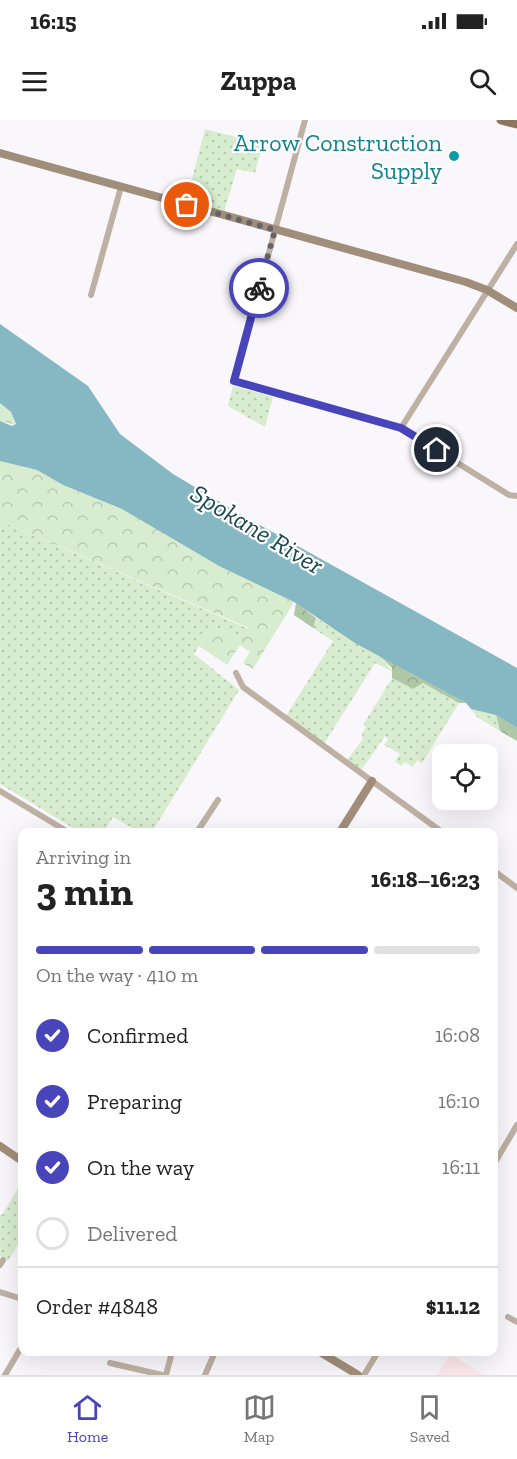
<!DOCTYPE html>
<meta charset="utf-8">
<style>
body{margin:0;font-family:"Zilla Slab",serif;background:#f6f6f6;color:#222;height:100vh;display:flex;flex-direction:column;font-size:22px;white-space:nowrap}
*{box-sizing:border-box;margin:0}
p{font-size:20px;color:#767676}
.icon{flex:none;width:33px;height:33px;fill:none;stroke:currentColor;stroke-width:2;stroke-linecap:round;stroke-linejoin:round}
.map{position:relative;flex:1;overflow:hidden}
.panel{position:absolute;left:18px;top:708px;width:480px;height:528px;display:flex;flex-direction:column;background:#fff;border-radius:12px;box-shadow:0 6px 24px #0002}
.panel>*{flex:none}
.buttons{position:absolute;left:432px;top:624px;display:grid;gap:12px}
.buttons a{display:grid;place-items:center;width:66px;height:66px;border-radius:12px;background:#fff;box-shadow:0 6px 24px #0002;font-size:30px}
.pin{position:absolute;display:grid;place-items:center;width:51px;height:51px;color:#fff;margin:-26px;border:3px solid #fff;border-radius:50%;box-shadow:0 2px 6px #0007}
.courier{position:absolute;display:grid;place-items:center;width:60px;height:60px;margin:-30px;border:4px solid #4844ba;border-radius:50%;background:#fff;color:#222;box-shadow:0 2px 8px #0007}
.head em{font-style:normal;font-weight:800}
.head div{display:flex;flex-direction:column-reverse}
.head{display:flex;align-items:center;justify-content:space-between;height:102px;padding:0 18px}
h1{font-size:39px;font-weight:800;line-height:45px}
.bar{display:grid;grid-template-columns:repeat(4,1fr);gap:9px 6px;align-content:center;height:72px;padding:0 18px}
.bar i{height:8px;border-radius:4px;background:#e0e0e0}
.bar .current{background:#4844ba}
.bar p{grid-column:span 4}
.line{display:flex;align-items:center;gap:15px;padding:0 18px;border-top:2px solid #e0e0e0}
.line div{flex:1}
ol{padding:0 18px;list-style:none}
li{display:flex;align-items:center;gap:18px;height:66px}
li p{margin-inline-start:auto}
li .icon{padding:6px;border-radius:50%;background:#4844ba;color:#fff;stroke-width:4}
li:last-child{color:#767676}
li i{width:33px;height:33px;border:3px solid #e0e0e0;border-radius:50%}
.status{display:flex;justify-content:space-between;align-items:center;height:42px;padding:0 30px;background:#fff;direction:ltr}
.status svg{height:16px;fill:currentColor}
header{display:flex;justify-content:space-between;align-items:center;height:78px;padding:0 18px;background:#fff;font-size:27px;font-weight:800}
.tabs{display:flex;justify-content:space-around;align-items:center;height:84px;border-top:2px solid #e0e0e0;background:#fff;font-size:16px;color:#767676}
.tabs a{display:grid;justify-items:center;gap:3px}
.tabs .current{color:#4844ba}
.map>svg:first-child{display:block}
</style>
<div class="status"><b>16:15</b><svg viewBox="0 0 49 12"><path d="M0 12V9h3v3zM5 12V6h3v6zM10 12V3h3v9zM15 12V0h3v12zM26 1h20v11H26zM47 4h2v5h-2z"/></svg></div>
<header><svg class="icon" aria-label="menu" viewBox="0 0 24 24"><path d="M4 6h16M4 12h16M4 18h16"/></svg>Zuppa<svg class="icon" aria-label="search" viewBox="0 0 24 24"><circle cx="10" cy="10" r="6"/><path d="M15 15l6 6"/></svg></header>
<div class="map">
<svg width="517" height="1255" viewBox="0 0 517 1255">
<defs>
<pattern id="grass-dots" width="8" height="8" patternUnits="userSpaceOnUse" patternTransform="scale(1.5)"><rect width="8" height="8" fill="#d8edcf"/><path d="M2 2h.1M6 6h.1" fill="none" stroke="#b8cab1" stroke-width="1.8" stroke-linecap="round"/></pattern>
<pattern id="forest-crowns" width="20" height="18" patternUnits="userSpaceOnUse" patternTransform="scale(1.5)"><rect width="20" height="18" fill="#aec7a4"/><path d="M2 6a3 3 0 1 1 6 0M12 15a3 3 0 1 1 6 0" fill="none" stroke="#95aa8d"/></pattern>
<pattern id="park-crowns" width="20" height="18" patternUnits="userSpaceOnUse" patternTransform="scale(1.5)"><rect width="20" height="18" fill="#d8edcf"/><path d="M2 6a3 3 0 1 1 6 0M12 15a3 3 0 1 1 6 0" fill="none" stroke="#b8cab1"/></pattern>
</defs>
<rect width="100%" height="100%" fill="#f9f7fc"/>
<!-- commercial -->
<polygon fill="#fde8eb" points="450,1234 484,1255 437,1255"/>
<!-- grass -->
<g fill="url(#grass-dots)">
<polygon points="205,9 263,24 255,53 237,49 224,92 186,82"/>
<polygon points="233,266 273,277 265,307 228,286"/>
<polygon points="0,401 249,509 243,519 212,506 194,534 239,570 152,712 139,712 113,697 103,712 80,712 0,664"/>
<polygon points="316,498 380,536 393,552 375,543 324,624 286,596 333,521 313,508"/>
<polygon points="392,558 413,569 423,563 459,583 422,643 417,640 413,647 404,642 402,646 395,642 400,634 384,625 388,619 385,616 361,651 347,640 363,619 362,613 366,607 363,605"/>
<polygon points="471,589 496,595 500,611 477,597"/>
<polygon points="22,1062 22,1125 19,1123 8,1141 0,1136 0,1094 2,1095"/>
</g>
<!-- forest -->
<g fill="url(#forest-crowns)">
<polygon points="296,483 316,498 313,508 294,495"/>
<polygon points="380,536 466,583 459,583 423,563 413,569 392,558 392,548"/>
<polygon points="496,595 517,608 517,621 500,611"/>
</g>
<!-- park -->
<g fill="url(#park-crowns)">
<polygon points="0,283 11,292 16,305 0,301"/>
<polygon points="0,341 37,350 63,365 122,389 219,446 294,482 253,549 243,543 250,532 240,525 227,545 199,526 212,506 243,519 249,508 0,401"/>
</g>
<!-- water -->
<polygon fill="#86b8c3" points="0,204 88,266 120,314 173,354 240,394 517,548 517,608 496,595 471,589 466,583 355,523 294,482 219,446 122,389 63,365 37,350 0,341 0,301 12,306 16,304 11,292 0,283"/>
<g fill="none" stroke-linecap="round" stroke-linejoin="round">
<!-- street -->
<g stroke="#beb1a3" stroke-width="6">
<polyline points="305,0 234,261 401,308 509,375 517,376"/>
<polyline points="91,175 121,67"/>
<polyline points="401,308 517,124"/>
<polyline points="236,553 243,567 442,712"/>
<polyline points="0,671 68,712"/>
<polyline points="197,712 218,680"/>
<polyline points="494,751 517,768"/>
<polyline points="494,1044 517,1005"/>
<polyline points="0,1145 3,1140"/>
<polyline points="0,1172 22,1179"/>
<polyline points="508,1197 517,1202"/>
<polyline points="110,1243 162,1255"/>
<polyline points="5,1255 22,1226"/>
<polyline points="166,1255 172,1232"/>
<polyline points="205,1255 215,1232"/>
<polyline points="364,1255 378,1232"/>
</g>
<!-- secondary -->
<g stroke="#a18e7a" stroke-width="8">
<polyline points="0,33 466,162 487,170 517,188"/>
<polyline points="340,712 372,661"/>
<polyline points="0,1026 22,1041"/>
<polyline points="320,1232 358,1255"/>
</g>
<!-- primary -->
<polyline stroke="#8d765d" stroke-width="9" points="501,0 517,4"/>
</g>
<g fill="none" stroke-linecap="round" stroke-linejoin="round">
<!-- done -->
<polyline stroke="#656269" stroke-width="6" stroke-dasharray="0 10.8" points="187,85 275,110 259,168"/>
<!-- route -->
<polyline stroke="#4844ba" stroke-width="8" points="259,168 234,261 401,308 437,330"/>
</g>
<!-- markers -->
<circle fill="#0f9aa8" stroke="#fff" stroke-width="2" cx="454" cy="36" r="6"/>
<g text-anchor="middle" dominant-baseline="central" stroke-width="4.5" stroke-linejoin="round" paint-order="stroke">
<!-- culture labels -->
<g font-size="24" fill="#0d838f" stroke="#fff" text-anchor="end">
<text x="442" y="22">Arrow Construction<tspan x="442" dy="28">Supply</tspan></text>
</g>
<!-- water labels -->
<g font-size="26" font-style="italic" fill="#1b4750" stroke="#fff">
<text transform="translate(257 409) rotate(31)">Spokane River</text>
</g>
</g>
</svg>
<div class="buttons">
<a><svg class="icon" aria-label="locate" viewBox="0 0 24 24"><circle cx="12" cy="12" r="6"/><path d="M12 2v4M12 18v4M2 12h4M18 12h4"/></svg></a>
</div>
<div class="pin" style="left:187px;top:85px;background:#ea580c"><svg class="icon" aria-label="bag" viewBox="0 0 24 24"><path d="M5 8h14l-1 12H6zM9 8a3 3 0 0 1 6 0"/></svg></div>
<div class="pin" style="left:437px;top:330px;background:#1f2937"><svg class="icon" aria-label="home" viewBox="0 0 24 24"><path d="M3 11l9-7 9 7M6 9v11h12V9"/></svg></div>
<div class="courier" style="left:259px;top:168px"><svg class="icon" aria-label="bike" viewBox="0 0 24 24"><circle cx="6" cy="16" r="4"/><circle cx="18" cy="16" r="4"/><path d="M6 16l4-8h5l3 8M10 8l3 8H6M13 5h3"/></svg></div>
<section class="panel">
<div class="head"><div><h1>3 min</h1><p>Arriving in</p></div><em>16:18–16:23</em></div>
<div class="bar"><i class="current"></i><i class="current"></i><i class="current"></i><i></i><p>On the way · 410 m</p></div>
<ol>
<li><svg class="icon" aria-label="check" viewBox="0 0 24 24"><path d="M5 12l5 5 9-10"/></svg>Confirmed<p>16:08</p></li>
<li><svg class="icon" aria-label="check" viewBox="0 0 24 24"><path d="M5 12l5 5 9-10"/></svg>Preparing<p>16:10</p></li>
<li><svg class="icon" aria-label="check" viewBox="0 0 24 24"><path d="M5 12l5 5 9-10"/></svg>On the way<p>16:11</p></li>
<li><i></i>Delivered</li>
</ol>
<div class="line" style="height:78px"><div>Order #4848</div><b>$11.12</b></div>
</section>
</div>
<nav class="tabs">
<a class="current"><svg class="icon" aria-label="home" viewBox="0 0 24 24"><path d="M3 11l9-7 9 7M6 9v11h12V9"/></svg>Home</a>
<a><svg class="icon" aria-label="map" viewBox="0 0 24 24"><path d="M3 6l6-2 6 2 6-2v14l-6 2-6-2-6 2zM9 4v14M15 6v14"/></svg>Map</a>
<a><svg class="icon" aria-label="saved" viewBox="0 0 24 24"><path d="M7 4h10v16l-5-4-5 4z"/></svg>Saved</a>
</nav>
